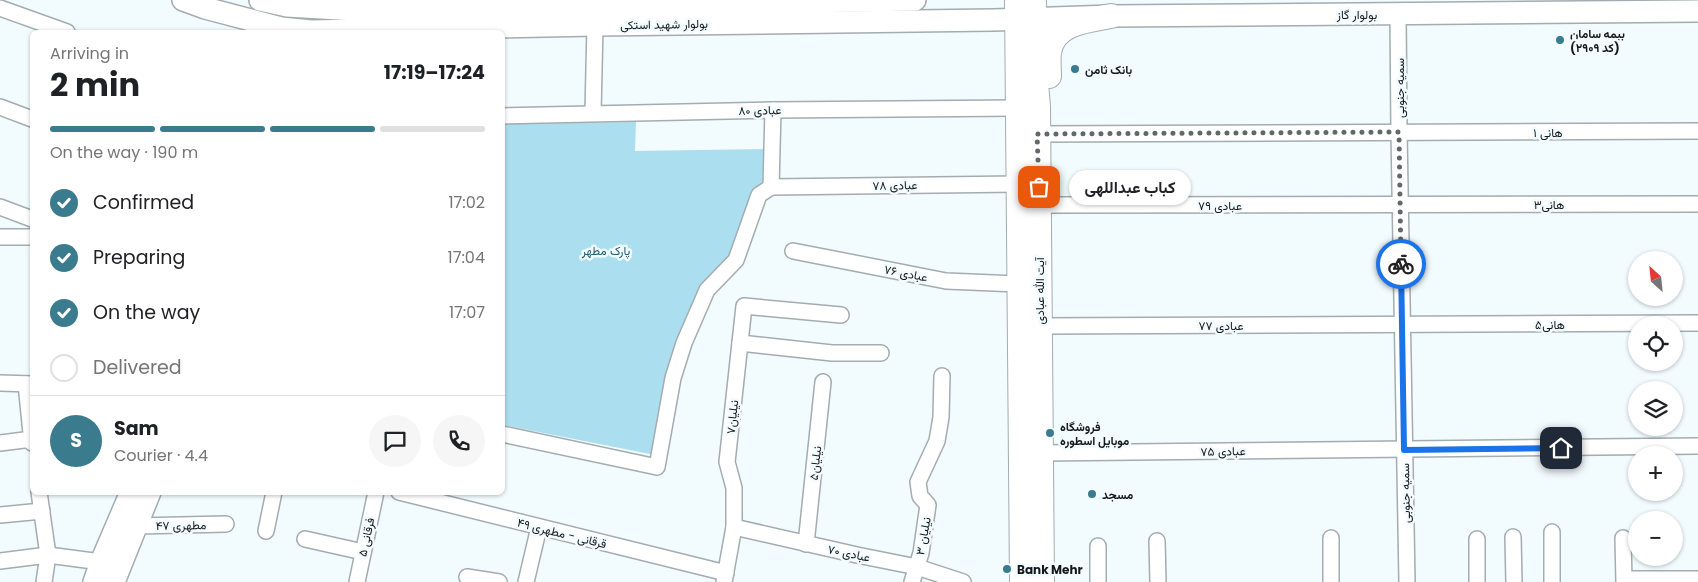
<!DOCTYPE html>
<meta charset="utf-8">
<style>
body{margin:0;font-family:Poppins,Vazirmatn,sans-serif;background:#f6f6f6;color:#202124;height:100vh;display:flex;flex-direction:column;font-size:19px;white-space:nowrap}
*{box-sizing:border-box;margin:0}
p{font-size:16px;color:#757577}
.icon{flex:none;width:28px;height:28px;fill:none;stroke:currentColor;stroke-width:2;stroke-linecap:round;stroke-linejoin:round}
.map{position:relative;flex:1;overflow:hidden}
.side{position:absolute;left:30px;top:30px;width:475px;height:465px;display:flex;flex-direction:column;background:#fff;border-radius:8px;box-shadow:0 1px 4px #0004}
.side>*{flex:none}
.needle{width:32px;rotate:333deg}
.controls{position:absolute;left:1628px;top:251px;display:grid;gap:10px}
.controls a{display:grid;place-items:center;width:55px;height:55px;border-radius:50%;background:#fff;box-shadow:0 1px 4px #0004;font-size:25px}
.pin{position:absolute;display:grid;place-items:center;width:42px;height:42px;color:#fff;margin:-21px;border-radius:10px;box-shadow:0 2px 8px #0006}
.courier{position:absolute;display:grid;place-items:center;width:50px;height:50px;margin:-25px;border:4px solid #1a73e8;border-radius:50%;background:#fff;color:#222;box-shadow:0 1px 6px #0007}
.bubble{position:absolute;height:35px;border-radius:18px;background:#fff;box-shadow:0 1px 4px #0004;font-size:16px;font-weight:700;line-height:35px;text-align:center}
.summary em{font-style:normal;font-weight:700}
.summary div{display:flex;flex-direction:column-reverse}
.summary{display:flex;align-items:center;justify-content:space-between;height:85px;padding:0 20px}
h1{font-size:32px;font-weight:700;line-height:38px}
.bar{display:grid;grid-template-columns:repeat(4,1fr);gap:8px 5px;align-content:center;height:60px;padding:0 20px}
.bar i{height:6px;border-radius:4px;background:#e0e0e0}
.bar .selected{background:#3a7b8e}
.bar p{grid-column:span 4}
.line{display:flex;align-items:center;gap:12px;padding:0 20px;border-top:1px solid #e0e0e0}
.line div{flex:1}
.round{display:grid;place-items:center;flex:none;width:52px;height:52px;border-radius:26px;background:#f6f6f6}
ol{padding:0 20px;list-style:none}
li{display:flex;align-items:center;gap:15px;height:55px}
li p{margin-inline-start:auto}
li .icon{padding:5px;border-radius:50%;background:#3a7b8e;color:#fff;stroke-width:4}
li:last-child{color:#757577}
li i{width:28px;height:28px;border:2px solid #e0e0e0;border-radius:50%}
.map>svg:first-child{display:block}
</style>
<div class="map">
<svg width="1698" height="582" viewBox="0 0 1698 582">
<rect width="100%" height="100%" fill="#f2fbfe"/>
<!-- green -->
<polygon fill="#abdff0" points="636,122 635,151 768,149 767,175 754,192 734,253 704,283 655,455 503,425 502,124"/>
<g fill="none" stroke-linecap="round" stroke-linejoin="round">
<defs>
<g id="street">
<polyline points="0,8 67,32"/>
<polyline points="1398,13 1399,132 1407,582"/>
<polyline points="0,107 32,119"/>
<polyline points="593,113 595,25"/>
<polyline points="502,116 773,110 1018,108"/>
<polyline points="1037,134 1698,131"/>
<polyline points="771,187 1019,184"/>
<polyline points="1039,205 1698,204"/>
<polyline points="0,207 32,219"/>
<polyline points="0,237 32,237"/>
<polyline points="793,251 946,281 1020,284"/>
<polyline points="1039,326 1698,323"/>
<polyline points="740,343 832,353 881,353"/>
<polyline points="0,383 32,384"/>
<polyline points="26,384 32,443"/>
<polyline points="502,434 657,467 673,378 684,343 707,290 736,260 759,195 771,187 773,110"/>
<polyline points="0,443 32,439"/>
<polyline points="1041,453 1698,446"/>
<polyline points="39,492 48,555 44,582"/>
<polyline points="399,492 726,573"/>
<polyline points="0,515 42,511"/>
<polyline points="128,524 136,526 226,524"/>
<polyline points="734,527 857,555 917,567 963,582"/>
<polyline points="266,531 274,492"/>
<polyline points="1552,532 1552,582"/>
<polyline points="1513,537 1514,582"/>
<polyline points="1331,538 1331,582"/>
<polyline points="1623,538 1624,582"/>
<polyline points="305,539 363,552"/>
<polyline points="1477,539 1477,582"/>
<polyline points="1157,541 1158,582"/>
<polyline points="806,544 823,382"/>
<polyline points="0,561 48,555 101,562"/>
<polyline points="467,577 499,582"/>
<polyline points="357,582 376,492"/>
<polyline points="526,582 539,527"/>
<polyline points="724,582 734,527 734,488 727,462 744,306 841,315"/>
<polyline points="912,582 921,553 928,505 920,496 918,482 937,441 941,417 942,376"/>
<polyline points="1098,582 1098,546"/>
</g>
<g id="secondary">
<polyline points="183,0 205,8 281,28 311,31 595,25 993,20 1111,16 1698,11"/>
<polyline points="260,0 287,6 356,10 915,0"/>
<polyline points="94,582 101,562 131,492"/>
<polyline points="114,582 150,492"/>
<polyline points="1630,582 1698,582"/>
</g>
<g id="primary">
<polyline points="1017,0 1022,582"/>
<polyline points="1034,0 1035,70 1038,107 1042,582"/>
<path d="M1049,76C1049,69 1048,60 1049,53C1052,23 1088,20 1111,16"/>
</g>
</defs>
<!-- street casing -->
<use href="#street" stroke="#a3acaf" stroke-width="18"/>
<!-- secondary casing -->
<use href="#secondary" stroke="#a3acaf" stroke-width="24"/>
<!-- primary casing -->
<use href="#primary" stroke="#a3acaf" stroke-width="26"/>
<!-- street -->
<use href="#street" stroke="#fff" stroke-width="15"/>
<!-- secondary -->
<use href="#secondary" stroke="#fff" stroke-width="21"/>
<!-- primary -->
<use href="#primary" stroke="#fff" stroke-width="24"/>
</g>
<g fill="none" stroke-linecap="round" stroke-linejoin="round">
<!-- done -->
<polyline stroke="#62676a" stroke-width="5" stroke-dasharray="0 9" points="1039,187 1037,134 1399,132 1401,264"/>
<!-- route -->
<polyline stroke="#1a73e8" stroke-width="6" points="1401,264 1404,450 1561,448"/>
</g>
<!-- markers -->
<g fill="#3a7b8e" stroke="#f2fbfe" stroke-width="2">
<circle cx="1560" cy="40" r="5"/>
<circle cx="1075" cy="69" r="5"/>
<circle cx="1050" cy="433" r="5"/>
<circle cx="1092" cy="494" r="5"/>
<circle cx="1007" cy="569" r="5"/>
</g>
<g text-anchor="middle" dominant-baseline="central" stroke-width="5" stroke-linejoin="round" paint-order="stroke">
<!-- street labels -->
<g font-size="12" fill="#15181a" stroke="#f2fbfe">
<text x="1357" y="14">بولوار گاز</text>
<text transform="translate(664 24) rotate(-1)">بولوار شهید استکی</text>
<text transform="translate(1399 88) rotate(-90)">سمیه جنوبی</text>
<text transform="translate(760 110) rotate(-1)">عبادی ۸۰</text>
<text x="1548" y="132">هانی ۱</text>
<text transform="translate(895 185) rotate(-1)">عبادی ۷۸</text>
<text x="1549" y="204">هانی۳</text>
<text x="1220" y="205">عبادی ۷۹</text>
<text transform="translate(906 273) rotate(11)">عبادی ۷۶</text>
<text transform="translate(1039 291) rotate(-90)">آیت الله عبادی</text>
<text x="1550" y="324">هانی۵</text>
<text x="1221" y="325">عبادی ۷۷</text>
<text transform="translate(732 417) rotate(-84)">نیلیان۷</text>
<text transform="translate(1223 451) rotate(-1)">عبادی ۷۵</text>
<text transform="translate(815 463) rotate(-84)">نیلیان۵</text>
<text transform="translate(1405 493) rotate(-91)">سمیه جنوبی</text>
<text transform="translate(181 525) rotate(-1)">مطهری ۴۷</text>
<text transform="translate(562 533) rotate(14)">قرقانی - مطهری ۴۹</text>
<text transform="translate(923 536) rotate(-80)">نیلیان ۳</text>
<text transform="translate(366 537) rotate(-78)">فرقانی ۵</text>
<text transform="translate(849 553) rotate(12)">عبادی ۷۰</text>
</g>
<!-- poi labels -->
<g font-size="12" font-weight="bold" fill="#15181a" stroke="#f2fbfe" text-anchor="start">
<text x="1570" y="33">بیمه سامان<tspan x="1570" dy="14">(کد ۲۹۰۹)</tspan></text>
<text x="1085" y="69">بانک ثامن</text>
<text x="1060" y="426">فروشگاه<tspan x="1060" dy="14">موبایل اسطوره</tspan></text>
<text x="1102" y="494">مسجد</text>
<text x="1017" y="569">Bank Mehr</text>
</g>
<!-- park labels -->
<g font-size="12" fill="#1b5c6d" stroke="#f2fbfe">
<text x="606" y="250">پارک مطهر</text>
</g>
</g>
</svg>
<div class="controls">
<a><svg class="needle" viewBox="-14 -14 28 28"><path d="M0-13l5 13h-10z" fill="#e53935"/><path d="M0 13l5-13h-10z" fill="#757577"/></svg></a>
<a><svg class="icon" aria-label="locate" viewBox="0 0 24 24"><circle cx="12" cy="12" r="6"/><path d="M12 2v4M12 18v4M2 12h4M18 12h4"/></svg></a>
<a><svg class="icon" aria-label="layers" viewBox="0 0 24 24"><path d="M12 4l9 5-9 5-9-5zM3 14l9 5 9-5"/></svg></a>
<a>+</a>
<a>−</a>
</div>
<div class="pin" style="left:1039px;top:187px;background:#ea580c"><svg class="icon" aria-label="bag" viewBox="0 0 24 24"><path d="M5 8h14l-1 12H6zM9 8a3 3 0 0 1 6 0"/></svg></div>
<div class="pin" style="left:1561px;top:448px;background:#1f2937"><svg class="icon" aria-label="home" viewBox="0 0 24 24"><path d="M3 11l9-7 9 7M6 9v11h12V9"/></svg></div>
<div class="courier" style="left:1401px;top:264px"><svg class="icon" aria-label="bike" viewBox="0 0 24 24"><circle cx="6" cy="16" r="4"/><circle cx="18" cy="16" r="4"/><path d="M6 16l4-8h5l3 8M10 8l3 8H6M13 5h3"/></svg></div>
<div class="bubble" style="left:1069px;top:170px;width:122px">کباب عبداللهی</div>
<section class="side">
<div class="summary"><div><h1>2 min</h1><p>Arriving in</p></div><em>17:19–17:24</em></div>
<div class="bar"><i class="selected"></i><i class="selected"></i><i class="selected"></i><i></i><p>On the way · 190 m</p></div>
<ol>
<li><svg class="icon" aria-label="check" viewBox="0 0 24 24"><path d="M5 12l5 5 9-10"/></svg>Confirmed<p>17:02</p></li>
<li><svg class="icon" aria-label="check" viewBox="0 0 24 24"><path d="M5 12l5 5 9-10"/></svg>Preparing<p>17:04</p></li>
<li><svg class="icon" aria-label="check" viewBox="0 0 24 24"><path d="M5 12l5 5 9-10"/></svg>On the way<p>17:07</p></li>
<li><i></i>Delivered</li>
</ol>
<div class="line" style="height:90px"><b class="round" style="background:#3a7b8e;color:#fff">S</b><div><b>Sam</b><p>Courier · 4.4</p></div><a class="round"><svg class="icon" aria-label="chat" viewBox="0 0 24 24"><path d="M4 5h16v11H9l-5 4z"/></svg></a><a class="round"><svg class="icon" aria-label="phone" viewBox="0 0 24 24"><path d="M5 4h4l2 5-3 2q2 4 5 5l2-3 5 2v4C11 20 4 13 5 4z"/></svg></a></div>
</section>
</div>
